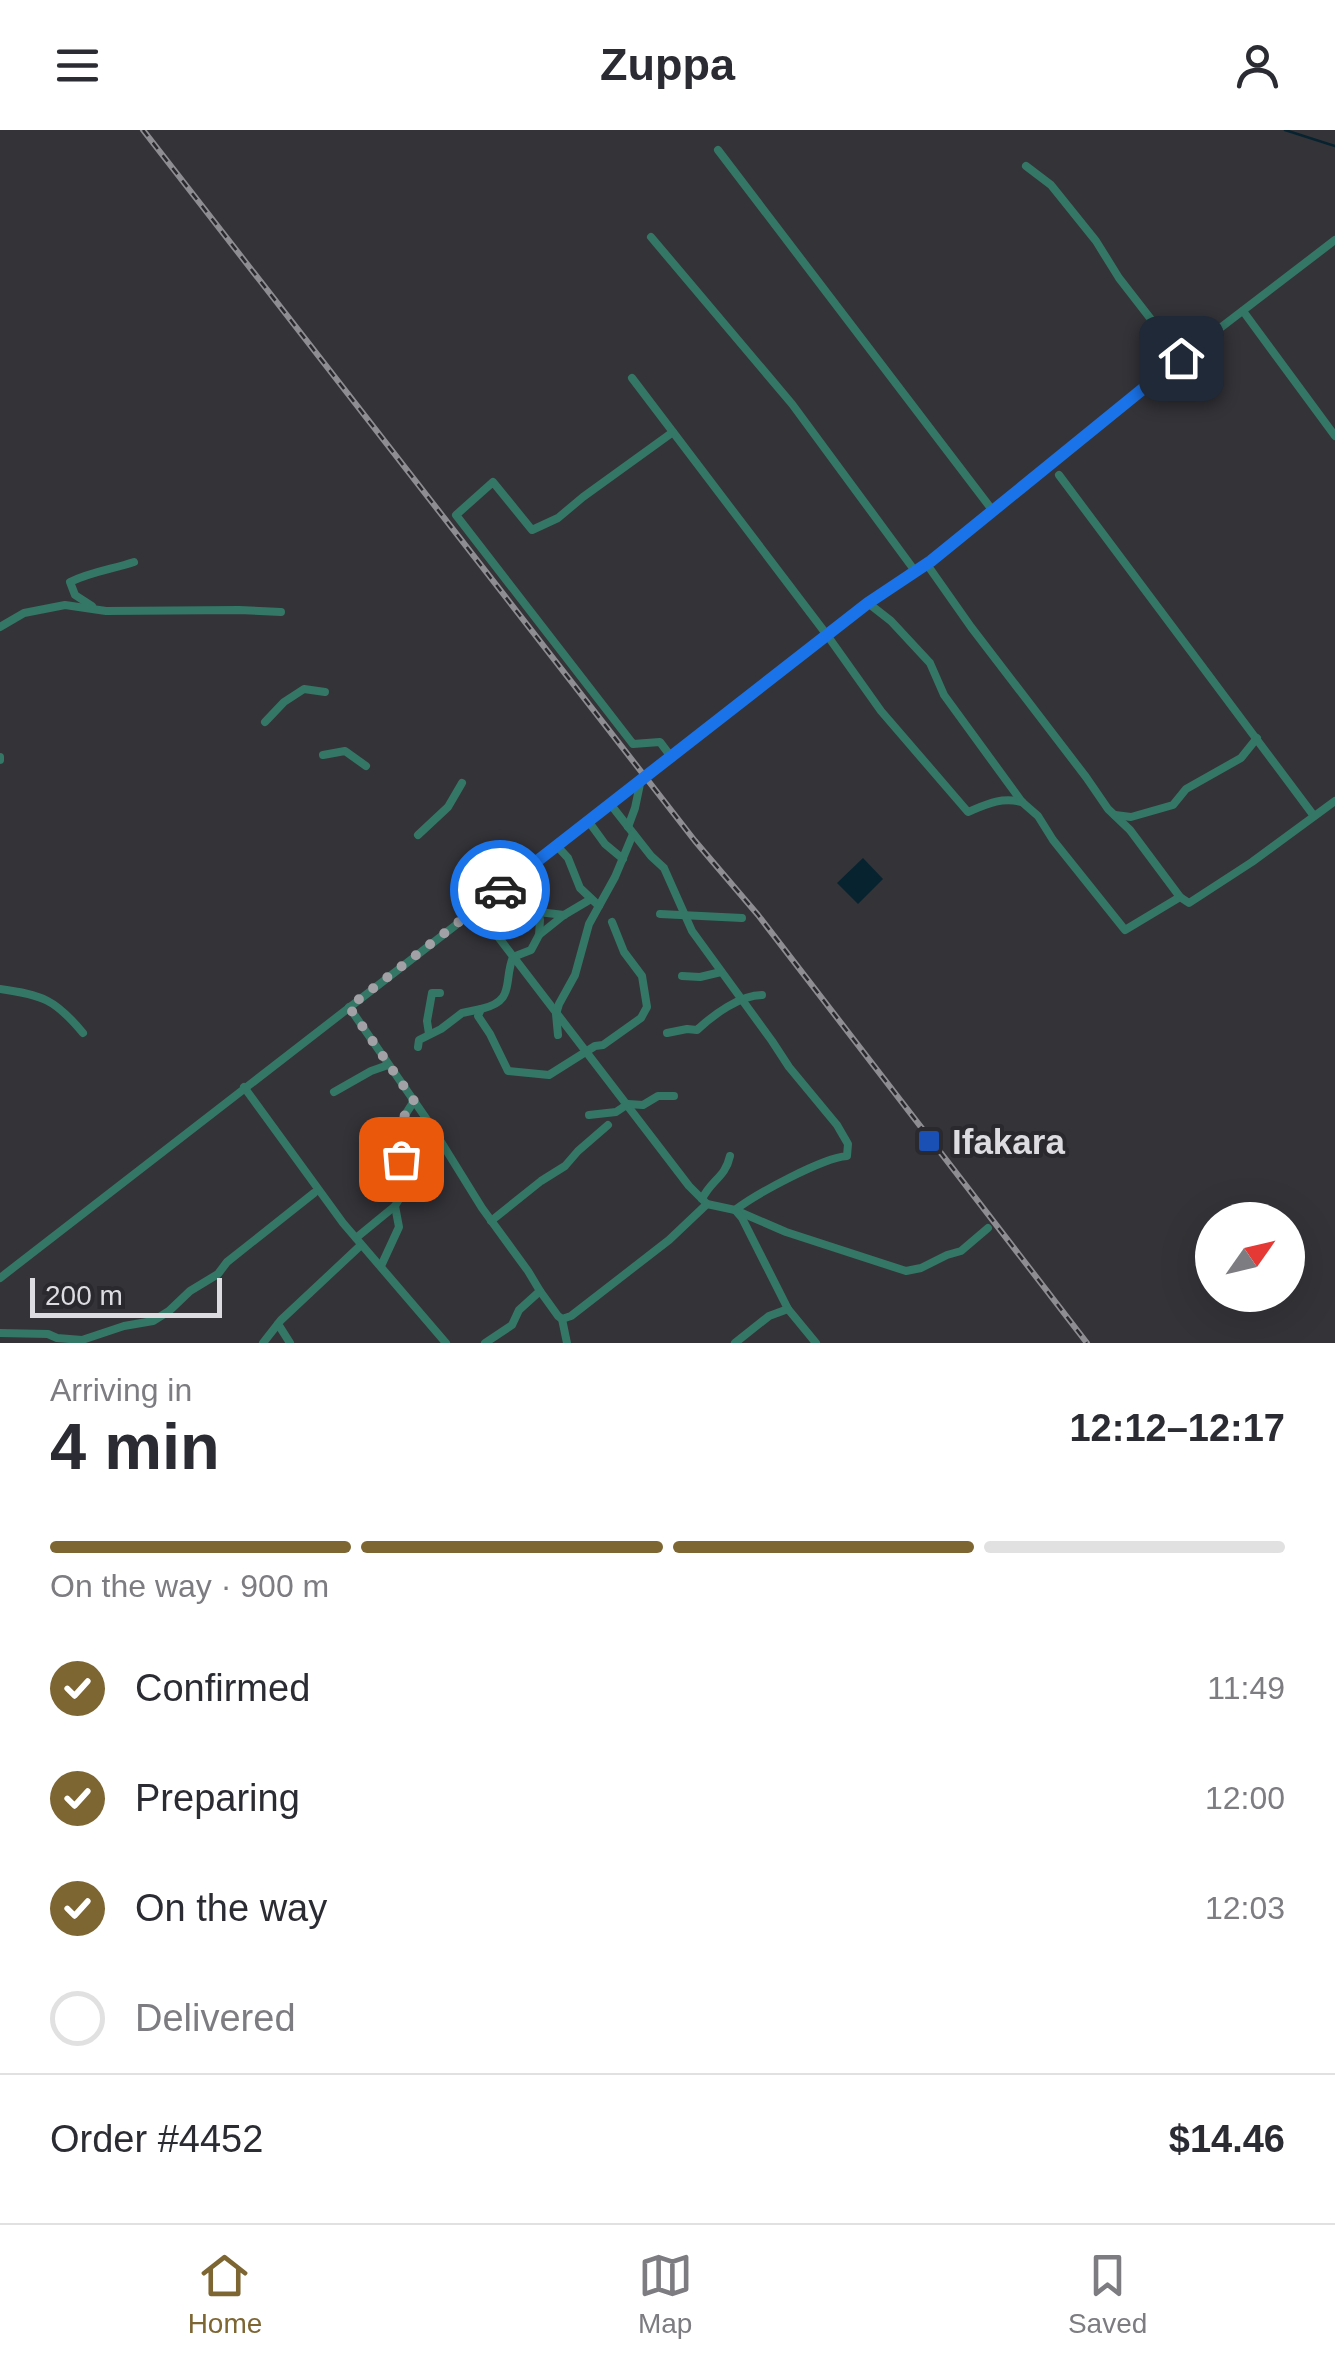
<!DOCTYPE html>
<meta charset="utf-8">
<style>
body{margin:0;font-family:Helvetica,sans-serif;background:#f2f2f3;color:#2b2b33;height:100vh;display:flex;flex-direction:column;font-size:38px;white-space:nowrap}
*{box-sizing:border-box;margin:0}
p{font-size:32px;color:#7c7c81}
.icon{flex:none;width:55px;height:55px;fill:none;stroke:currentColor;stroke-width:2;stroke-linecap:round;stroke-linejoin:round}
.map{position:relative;height:1213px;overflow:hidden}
.details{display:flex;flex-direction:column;background:#fff;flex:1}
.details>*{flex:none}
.needle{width:65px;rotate:56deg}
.tools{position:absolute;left:1195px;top:1072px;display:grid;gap:20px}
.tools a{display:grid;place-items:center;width:110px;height:110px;border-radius:50%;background:#fff;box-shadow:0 10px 40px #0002;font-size:50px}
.scale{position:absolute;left:30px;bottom:25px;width:192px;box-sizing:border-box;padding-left:10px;border:5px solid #dddce0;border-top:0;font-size:28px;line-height:35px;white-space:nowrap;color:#dddce0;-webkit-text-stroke:8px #2a292e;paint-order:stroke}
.pin{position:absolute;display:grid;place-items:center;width:85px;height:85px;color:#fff;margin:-42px;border-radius:20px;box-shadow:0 5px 15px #0006}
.courier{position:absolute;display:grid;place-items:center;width:100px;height:100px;margin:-50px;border:8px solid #1a73e8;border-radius:50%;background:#fff;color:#222;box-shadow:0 2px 12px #0007}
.head em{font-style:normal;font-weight:700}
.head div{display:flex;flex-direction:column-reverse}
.head{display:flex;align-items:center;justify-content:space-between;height:170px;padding:0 50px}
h1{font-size:65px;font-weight:700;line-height:75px}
.bar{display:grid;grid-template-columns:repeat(4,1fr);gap:15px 10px;align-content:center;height:120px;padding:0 50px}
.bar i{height:12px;border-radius:8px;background:#e1e1e2}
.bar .current{background:#7e6633}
.bar p{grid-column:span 4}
.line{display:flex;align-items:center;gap:25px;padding:0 50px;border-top:2px solid #e1e1e2}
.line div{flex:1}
ol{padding:0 50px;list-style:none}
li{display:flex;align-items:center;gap:30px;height:110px}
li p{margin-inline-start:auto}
li .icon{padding:10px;border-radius:50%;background:#7e6633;color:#fff;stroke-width:4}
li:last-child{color:#7c7c81}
li i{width:55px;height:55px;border:5px solid #e1e1e2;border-radius:50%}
header{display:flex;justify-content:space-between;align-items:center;height:130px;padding:0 50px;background:#fff;font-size:45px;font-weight:700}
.dock{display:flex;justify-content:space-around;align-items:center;height:140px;border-top:2px solid #e1e1e2;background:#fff;font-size:28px;color:#7c7c81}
.dock a{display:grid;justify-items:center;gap:5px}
.dock .current{color:#7e6633}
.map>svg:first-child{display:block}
</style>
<header><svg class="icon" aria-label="menu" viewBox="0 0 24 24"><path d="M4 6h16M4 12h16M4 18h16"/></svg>Zuppa<svg class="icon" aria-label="person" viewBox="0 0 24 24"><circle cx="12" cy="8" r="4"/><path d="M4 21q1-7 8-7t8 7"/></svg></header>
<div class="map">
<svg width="1335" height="1213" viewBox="0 0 1335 1213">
<rect width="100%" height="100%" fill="#343338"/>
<!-- water -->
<polygon fill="#07232f" points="863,728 883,749 858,774 837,753"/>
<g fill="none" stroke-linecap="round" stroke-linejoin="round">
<!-- stream -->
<polyline stroke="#07232f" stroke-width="2.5" points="1285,0 1335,16"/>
<!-- minor -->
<g stroke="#347767" stroke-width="8">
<polyline points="718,20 993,381"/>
<polyline points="1026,36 1051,55 1096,111 1119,148 1181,228"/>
<polyline points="651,107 792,274 915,441"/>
<polyline points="1243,181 1335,306"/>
<path d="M632,248L827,505L881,581L968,682C987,674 1001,667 1022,672"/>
<polyline points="1059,345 1314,686"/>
<polyline points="926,433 971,497 1086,647 1108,679 1130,700 1180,767"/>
<polyline points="868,473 891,491 930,533 944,565 1022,672 1038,686 1053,710 1125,800 1180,767 1189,773 1252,732 1335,671"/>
<path d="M92,476L75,465L70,452C90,442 113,439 134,432"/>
<polyline points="0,497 24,483 65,475 106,481 239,480 281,482"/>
<polyline points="265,592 284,572 304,559 325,562"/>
<polyline points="323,625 345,621 366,636"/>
<polyline points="0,627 0,630"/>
<polyline points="672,628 660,612 633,614 456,385 493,352 532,400 558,388 583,367 673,302"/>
<path d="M611,675L651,726L664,738L692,801L772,911L789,937L837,995L848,1014L847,1026C822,1028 756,1064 735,1080"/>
<polyline points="1115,685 1131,687 1173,675 1186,659 1241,628 1257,608"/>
<polyline points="589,692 605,714 623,729"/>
<polyline points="628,697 635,678 640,654"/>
<polyline points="418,705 448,677 462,653"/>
<polyline points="557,716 568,728 580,758 599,776"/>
<path d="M530,737L540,790L539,805L531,820L513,827C503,852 516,871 481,879L478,886L490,904L508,941L549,945L595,916L603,915L641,888L647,877L642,846L624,822L612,792"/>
<polyline points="486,771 505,778 564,785"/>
<polyline points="476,778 689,1056 707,1074 735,1080 786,1102 906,1141 921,1138 947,1125 961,1121 988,1098"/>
<polyline points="660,784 742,788"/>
<polyline points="539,805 564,785 591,769"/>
<polyline points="682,846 700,847 721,842"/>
<path d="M0,859C42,865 55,869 83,903"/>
<polyline points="349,877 430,994 482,1078 528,1141 540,1161"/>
<path d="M667,903L687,899L697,900C713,885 740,865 762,865"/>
<polyline points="429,904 427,891 432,863 440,863"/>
<polyline points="558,905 556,884 559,874 575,845 589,794 615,747 633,704"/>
<polyline points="418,917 419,910 441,899 462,883 481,879"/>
<polyline points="244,957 343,1093 446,1213"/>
<polyline points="334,962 371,941 388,935"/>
<polyline points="589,985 616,982 628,974 643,975 658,966 674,966"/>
<path d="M702,1069C712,1049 725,1048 730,1026"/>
<polyline points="736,1081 742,1088 788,1179 816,1213"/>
<polyline points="491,1091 541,1051 565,1036 578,1021 608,995"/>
<polyline points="356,1108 395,1076"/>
<polyline points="381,1136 399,1097 395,1076 407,1056 401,1029 387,1013 414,971"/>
<polyline points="0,1148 647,647 868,473 931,431 1181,228 1335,110"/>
<polyline points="562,1189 567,1213"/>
<polyline points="278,1194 290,1213"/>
<polyline points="0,1203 48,1204 57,1208 82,1210 124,1196 153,1191 169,1181 190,1161 218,1144 227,1132 314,1063"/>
<polyline points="263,1213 281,1190 360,1116"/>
<polyline points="485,1213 512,1195 519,1180 540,1161 558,1186 562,1189 571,1186 669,1110 707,1074"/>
<polyline points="735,1213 769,1186 788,1179"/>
</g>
<defs>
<polyline id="rail" points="143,0 695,711 758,785 1087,1213"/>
</defs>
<!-- rail casing -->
<use href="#rail" stroke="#8e8d92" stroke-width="6"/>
<!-- rail -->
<use href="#rail" stroke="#2a292e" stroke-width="2.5" stroke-dasharray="8" stroke-linecap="butt"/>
</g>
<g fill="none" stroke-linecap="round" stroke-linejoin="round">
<!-- done -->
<polyline stroke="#a2a1a5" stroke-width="10" stroke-dasharray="0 18" points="401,1029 387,1013 414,971 349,877 500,760"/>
<!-- route -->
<polyline stroke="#1a73e8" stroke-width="12" points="500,760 868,473 931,431 1181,228"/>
</g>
<!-- markers -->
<rect fill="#1a4fb4" stroke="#2a292e" stroke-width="4" x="917" y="999" width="24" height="24" rx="5"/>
<g text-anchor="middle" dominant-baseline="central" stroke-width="8" stroke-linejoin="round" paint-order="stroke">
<!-- poi labels -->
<g font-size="35" font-weight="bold" fill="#dddce0" stroke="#2a292e" text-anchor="start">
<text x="952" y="1011">Ifakara</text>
</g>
</g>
</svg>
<div class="tools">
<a><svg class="needle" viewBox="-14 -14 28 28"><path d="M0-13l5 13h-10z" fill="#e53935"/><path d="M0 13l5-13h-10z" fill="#7c7c81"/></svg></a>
</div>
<div class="scale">200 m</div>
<div class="pin" style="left:401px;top:1029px;background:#ea580c"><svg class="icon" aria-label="bag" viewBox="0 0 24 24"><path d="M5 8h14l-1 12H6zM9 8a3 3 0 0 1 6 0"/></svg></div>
<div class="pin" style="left:1181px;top:228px;background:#1f2937"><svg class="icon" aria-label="home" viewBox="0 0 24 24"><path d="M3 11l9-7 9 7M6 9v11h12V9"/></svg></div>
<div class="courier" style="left:500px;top:760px"><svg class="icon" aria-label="car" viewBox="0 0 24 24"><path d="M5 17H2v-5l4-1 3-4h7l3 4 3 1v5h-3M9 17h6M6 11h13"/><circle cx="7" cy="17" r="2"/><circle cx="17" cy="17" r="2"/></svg></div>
</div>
<section class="details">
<div class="head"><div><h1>4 min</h1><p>Arriving in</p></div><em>12:12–12:17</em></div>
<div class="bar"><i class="current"></i><i class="current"></i><i class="current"></i><i></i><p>On the way · 900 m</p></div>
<ol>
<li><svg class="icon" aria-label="check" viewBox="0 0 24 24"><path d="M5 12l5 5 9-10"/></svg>Confirmed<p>11:49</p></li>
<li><svg class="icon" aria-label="check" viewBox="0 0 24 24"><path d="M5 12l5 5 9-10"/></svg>Preparing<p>12:00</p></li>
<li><svg class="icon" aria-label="check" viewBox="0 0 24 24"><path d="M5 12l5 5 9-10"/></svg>On the way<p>12:03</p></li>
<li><i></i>Delivered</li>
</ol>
<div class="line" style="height:130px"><div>Order #4452</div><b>$14.46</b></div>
</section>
<nav class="dock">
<a class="current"><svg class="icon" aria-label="home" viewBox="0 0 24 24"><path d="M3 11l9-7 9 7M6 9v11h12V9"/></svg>Home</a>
<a><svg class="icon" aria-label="map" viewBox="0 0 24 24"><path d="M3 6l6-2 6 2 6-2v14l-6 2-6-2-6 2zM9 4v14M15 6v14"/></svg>Map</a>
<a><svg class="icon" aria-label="saved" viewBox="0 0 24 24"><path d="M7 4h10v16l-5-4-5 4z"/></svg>Saved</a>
</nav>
